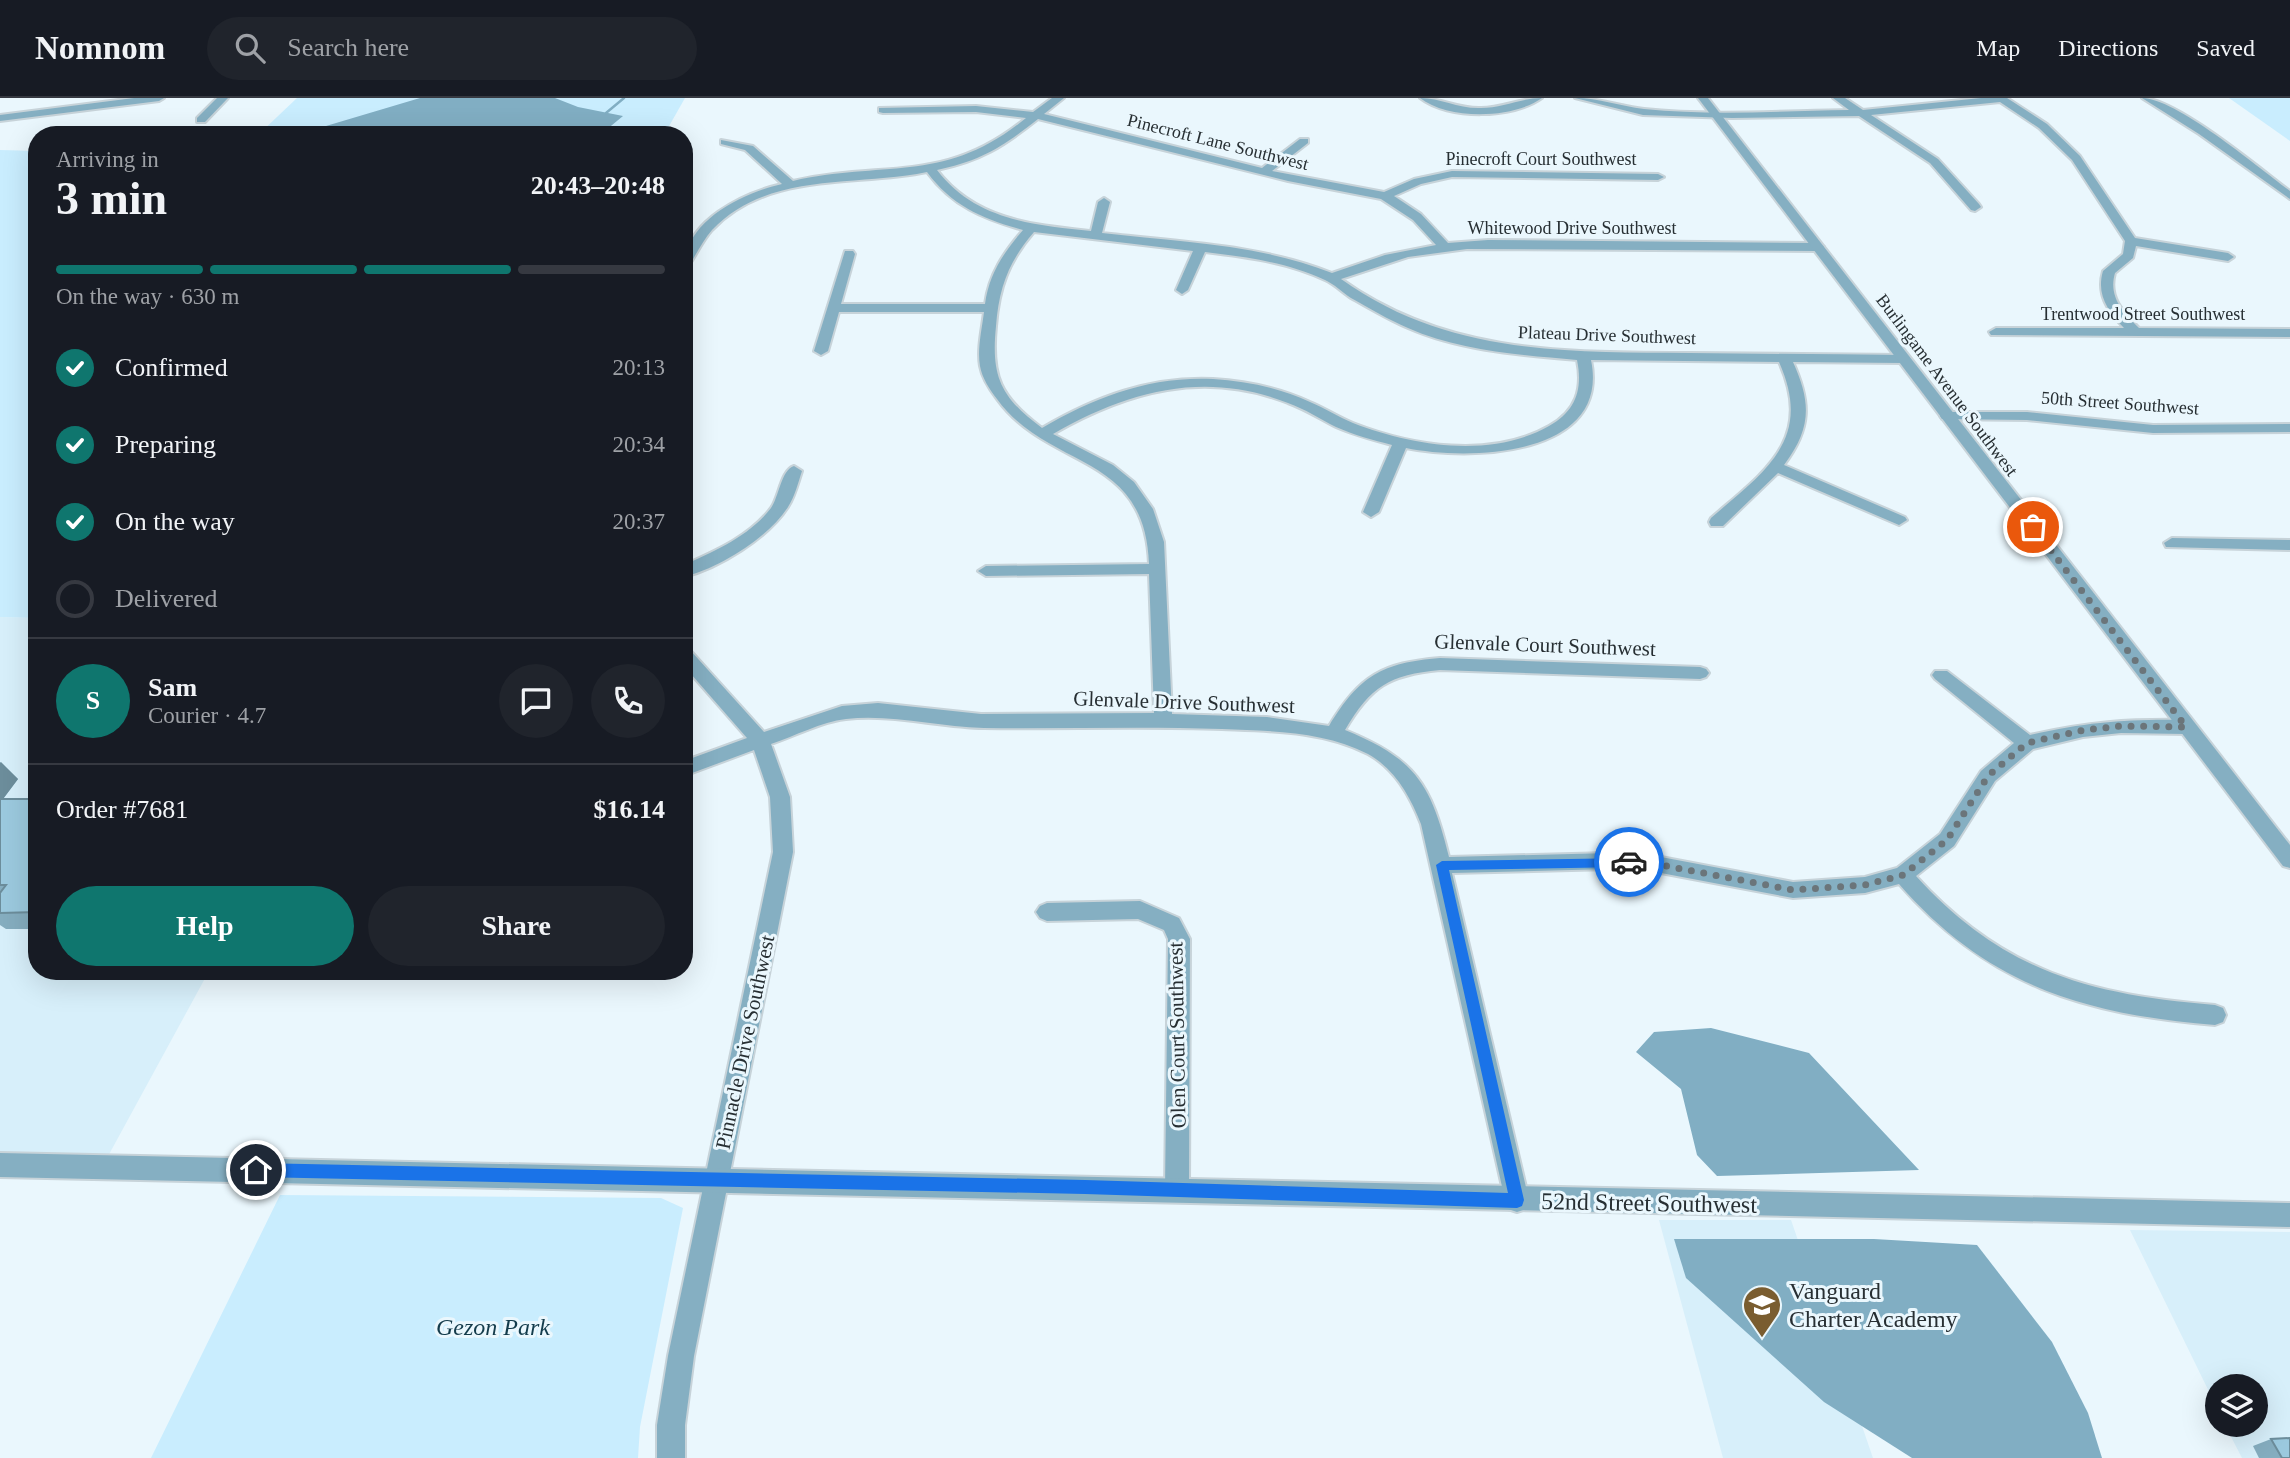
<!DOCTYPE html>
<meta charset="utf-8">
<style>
body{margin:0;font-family:"Times New Roman",serif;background:#20242c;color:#f1f3f6;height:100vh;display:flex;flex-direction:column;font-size:26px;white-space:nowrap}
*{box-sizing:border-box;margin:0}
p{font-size:23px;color:#9ea1a6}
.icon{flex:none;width:38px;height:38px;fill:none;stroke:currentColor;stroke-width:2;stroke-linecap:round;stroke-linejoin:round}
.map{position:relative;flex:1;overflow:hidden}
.side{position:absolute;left:28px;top:28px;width:665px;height:854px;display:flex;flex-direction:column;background:#171b24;border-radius:28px;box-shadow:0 7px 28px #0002}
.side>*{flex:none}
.tools{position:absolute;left:2205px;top:1276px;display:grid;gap:14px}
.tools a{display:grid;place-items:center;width:63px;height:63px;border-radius:50%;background:#171b24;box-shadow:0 7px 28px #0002;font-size:35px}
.pin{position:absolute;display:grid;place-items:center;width:60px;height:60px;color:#fff;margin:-30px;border:4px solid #fff;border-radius:50%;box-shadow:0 2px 7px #0007}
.courier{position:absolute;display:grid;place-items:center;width:70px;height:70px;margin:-35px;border:5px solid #1a73e8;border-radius:50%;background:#fff;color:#222;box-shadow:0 2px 9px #0007}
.head em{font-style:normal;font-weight:700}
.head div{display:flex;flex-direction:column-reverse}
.head{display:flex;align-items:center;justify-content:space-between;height:119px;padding:0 28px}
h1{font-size:46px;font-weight:700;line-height:52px}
.bar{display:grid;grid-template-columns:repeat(4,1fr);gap:10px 7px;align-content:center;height:84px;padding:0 28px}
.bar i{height:9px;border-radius:5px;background:#363941}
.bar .on{background:#0f766e}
.bar p{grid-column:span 4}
.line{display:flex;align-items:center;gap:18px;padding:0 28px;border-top:2px solid #363941}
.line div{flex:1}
.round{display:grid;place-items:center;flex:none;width:74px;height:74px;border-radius:37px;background:#20242c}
ol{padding:0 28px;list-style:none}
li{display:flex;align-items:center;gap:21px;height:77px}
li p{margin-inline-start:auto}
li .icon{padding:7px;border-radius:50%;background:#0f766e;color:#fff;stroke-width:4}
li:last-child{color:#9ea1a6}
li i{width:38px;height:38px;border:4px solid #363941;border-radius:50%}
.primary-button{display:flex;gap:14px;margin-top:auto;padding:14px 28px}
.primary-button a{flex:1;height:80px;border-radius:42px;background:#0f766e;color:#fff;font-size:28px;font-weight:700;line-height:80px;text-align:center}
.primary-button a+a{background:#20242c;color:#f1f3f6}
header{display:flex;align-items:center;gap:42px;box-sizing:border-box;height:98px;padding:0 35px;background:#171b24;border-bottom:2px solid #363941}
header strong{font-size:33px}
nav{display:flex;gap:38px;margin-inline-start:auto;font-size:24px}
.search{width:490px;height:63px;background:#20242c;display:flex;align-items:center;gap:18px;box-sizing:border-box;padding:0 24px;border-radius:38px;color:#9ea1a6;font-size:26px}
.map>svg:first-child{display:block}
</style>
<header>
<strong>Nomnom</strong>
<div class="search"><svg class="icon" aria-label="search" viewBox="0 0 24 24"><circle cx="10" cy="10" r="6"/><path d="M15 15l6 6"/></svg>Search here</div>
<nav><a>Map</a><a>Directions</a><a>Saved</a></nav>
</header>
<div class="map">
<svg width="2290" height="1360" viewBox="0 0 2290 1360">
<rect width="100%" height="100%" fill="#eaf7fd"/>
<!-- built -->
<g fill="#d7effa">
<polygon points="0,519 37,520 37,873 209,873 107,1060 0,1057"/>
<polygon points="1659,1122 1791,1122 1873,1360 1723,1360"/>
<polygon points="2130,1132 2290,1134 2290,1360 2242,1360 2225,1327 2256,1326 2256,1288 2217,1288 2217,1310"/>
</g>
<!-- green -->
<g fill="#c9edfe">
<polygon points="297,0 685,0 664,37 258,37"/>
<polygon points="2229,0 2290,0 2290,43"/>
<polygon points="0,52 37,53 37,520 0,519"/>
<polygon points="280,1097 661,1100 683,1110 640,1329 638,1360 151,1360"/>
</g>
<!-- water -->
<g fill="#81aec3">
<polygon points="420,0 555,0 578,9 623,18 600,37 317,37 326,28"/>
<polygon points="1711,930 1809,955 1919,1072 1717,1078 1697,1057 1681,991 1636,954 1654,934"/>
<polygon points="1674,1141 1874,1141 1977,1147 2052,1244 2088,1315 2102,1360 1912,1360 1824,1304 1686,1180"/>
</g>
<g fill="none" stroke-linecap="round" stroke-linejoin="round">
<!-- stream -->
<polyline stroke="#81aec3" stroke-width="2.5" points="606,15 624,0"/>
<defs>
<g id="minor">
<polygon points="134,0 164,0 159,3 0,23 0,17"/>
<polygon points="217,0 228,0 205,24 197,24 197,20"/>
<path d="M1052,0H1064L1044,16L1262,70L1300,41H1308V45L1272,73L1384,94L1414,81L1452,73L1658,76L1664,79L1658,82L1452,79L1421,86L1394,98L1421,116L1448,145L1488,142L1818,145L1824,149L1818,153L1467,151L1408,159L1341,181C1447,257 1565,254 1689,255C1761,256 1832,256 1903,257L1910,261L1903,265L1793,264C1811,304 1812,330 1784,367L1905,419L1907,422L1899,427L1778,375L1723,428H1711L1709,424L1711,420C1765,373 1814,342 1779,264L1591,262C1611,359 1469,363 1406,350L1379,414L1371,419L1363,414L1392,347C1373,342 1354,337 1336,329C1320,321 1305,311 1288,305C1204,272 1128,293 1053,336L1113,367L1134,384L1153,411L1164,444L1172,616L1267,619L1329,628C1360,577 1382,565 1440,560L1700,569L1706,571L1709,575L1706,579L1700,581L1440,572C1389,577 1371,588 1345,632C1416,661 1431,686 1449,759L1610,755L1661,759L1793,784L1865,779L1897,770L1940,736L1981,673L2014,645L1935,581L1932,577L1935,573H1947L2030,637C2088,624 2127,621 2186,622L2193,624L2195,629L2193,634L2186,636L2121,635L2083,639L2033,651L1995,683L1954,748L1916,778C2003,874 2091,897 2215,907L2223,910L2226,917L2223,924L2215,927C2084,916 1988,888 1899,786L1865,795L1793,800L1661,775L1610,771L1452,775L1529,1102L1526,1111L1517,1114L1508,1111L1505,1102L1421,726C1410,698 1395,671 1368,656C1324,633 1271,633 1222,631C1143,628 1063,631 984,630C937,629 893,616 846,621C821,624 795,638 771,646L790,699L793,754L694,1258L685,1327V1360H657V1327L668,1258L773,754L770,699L754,652L684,678V663L747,640L684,568V550L690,552L764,634L842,608L878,605L981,616L1154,615L1149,476L986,478L978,473L986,468L1149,466C1145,353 1049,373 997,301C990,292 982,280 980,268C977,251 982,231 984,214H839L828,253L821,257L814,253L845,153H853L855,156L841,206H985C989,176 1004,154 1023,132C983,121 952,108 927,74C854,89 768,73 712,132C703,142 696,157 688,169L684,170C684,123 743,95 782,86L745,52L721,46V42L753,48L793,83C885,62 945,87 1026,20L976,14L883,15L879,14V10L976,8L1033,14ZM1038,21L1288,83L1381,101L1413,122L1436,147L1385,157L1332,175C1259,146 1179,144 1102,135L1110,104L1104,100L1098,104L1091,133C1033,127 975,122 937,72C981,63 1004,48 1038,21ZM1034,134L1193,153L1176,192L1182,196L1188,192L1205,154C1246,159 1287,164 1325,182C1334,186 1342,194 1351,200C1369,210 1389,222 1408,230C1460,253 1521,257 1577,262C1583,291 1576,313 1549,328C1491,361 1412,348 1353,325C1338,319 1325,310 1310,304C1280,290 1246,283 1213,281C1150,278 1095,299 1042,330C1000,299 991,278 996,228C999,189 1009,163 1034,134Z"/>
<path d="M1420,0C1441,0 1459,11 1481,10C1502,10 1521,0 1542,0C1513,21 1448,22 1420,0Z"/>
<path d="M1575,0C1599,0 1620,8 1644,11C1711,18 1782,13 1849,12L1833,0H1845L1863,12L1981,0H2007L2047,26L2080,58L2135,140L2228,155L2234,159L2228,163L2136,148L2133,160L2115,175C2108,199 2123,214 2139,230L2290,231V239L1991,237L1989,234L1996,230H2124C2108,213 2096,197 2103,173L2123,156L2125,143L2072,62L2039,30L2000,4L1871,17L1938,61L1979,106L1981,109L1975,113L1971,112L1930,65L1859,18L1732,20L1643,17Z"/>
<path d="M2142,0C2176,0 2259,70 2290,93V101L2199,36Z"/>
<polygon points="1947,314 2027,314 2153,327 2290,326 2290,334 2153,335 2027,322 1942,321 1940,318 1942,315"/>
<path d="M794,368L802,373C798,385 795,398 788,409C768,440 719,470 684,479V467C715,453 750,438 771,410C779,399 781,372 794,368Z"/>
<polygon points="2172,440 2290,442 2290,452 2166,449 2164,445"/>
<polygon points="1140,803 1179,820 1190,841 1189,1092 1186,1100 1177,1104 1168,1100 1165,1092 1168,841 1164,832 1138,821 1047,823 1040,820 1036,814 1040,808 1047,805"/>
</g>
<g id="tertiary">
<polygon points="1698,0 1708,0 2290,747 2290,770 2283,768"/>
<polygon points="0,1055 2290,1105 2290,1129 0,1079"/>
</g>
</defs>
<!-- minor casing -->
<use href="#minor" stroke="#c7d3d9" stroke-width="4"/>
<!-- tertiary casing -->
<use href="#tertiary" stroke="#c7d3d9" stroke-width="4"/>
<!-- minor -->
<use href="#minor" fill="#85afc2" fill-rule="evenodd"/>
<!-- tertiary -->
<use href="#tertiary" fill="#85afc2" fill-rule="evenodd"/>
</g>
<!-- wall -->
<g fill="#85adbf">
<polygon points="0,664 18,681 3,701 37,701 37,831 6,831 0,827"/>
<polygon points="2271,1341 2290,1360 2259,1360 2253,1348"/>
</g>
<!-- shaded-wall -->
<polygon fill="#6c8d9b" points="1,664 18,681 0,705 0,665"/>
<!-- building -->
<g fill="#9bc9de" stroke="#6c8d9b" stroke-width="2">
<polygon points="0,701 37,701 37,814 0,815 0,795 6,787 0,787"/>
<polygon points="2290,1340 2290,1360 2282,1360 2271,1341"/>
</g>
<!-- route -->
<polygon fill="#1a73e8" points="1629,760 1635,764 1629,769 1449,772 1524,1102 1522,1108 1517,1110 1085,1096 256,1079 248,1072 256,1065 1085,1082 1508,1095 1436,767 1442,763"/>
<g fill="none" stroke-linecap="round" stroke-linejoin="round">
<!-- done -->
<polyline stroke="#6b757a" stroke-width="7" stroke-dasharray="0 12.6" points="1629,764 1661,767 1793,792 1865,787 1903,777 1947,742 1988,678 2027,645 2084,632 2121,628 2186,629 2033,429"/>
</g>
<!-- icons -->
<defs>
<symbol id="school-pin" viewBox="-11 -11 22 30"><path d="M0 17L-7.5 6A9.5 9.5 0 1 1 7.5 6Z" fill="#7a5d30" stroke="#eaf7fd"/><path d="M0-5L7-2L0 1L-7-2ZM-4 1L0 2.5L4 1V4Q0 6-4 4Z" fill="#fff"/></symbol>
</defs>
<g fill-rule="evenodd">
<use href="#school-pin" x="1740" y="1185" width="44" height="60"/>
</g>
<g text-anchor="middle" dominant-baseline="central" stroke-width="6" stroke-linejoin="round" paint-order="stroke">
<!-- far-street labels -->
<g font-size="18" fill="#272f33" stroke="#eaf7fd">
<text transform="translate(1218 44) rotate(14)">Pinecroft Lane Southwest</text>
<text x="1541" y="61">Pinecroft Court Southwest</text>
<text x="1572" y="130">Whitewood Drive Southwest</text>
<text x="2143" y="216">Trentwood Street Southwest</text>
<text transform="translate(1607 237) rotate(2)">Plateau Drive Southwest</text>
<text transform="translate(1947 287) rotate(53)">Burlingame Avenue Southwest</text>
<text transform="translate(2120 305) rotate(4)">50th Street Southwest</text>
</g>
<!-- street labels -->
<g font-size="21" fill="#272f33" stroke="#eaf7fd">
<text transform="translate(1545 547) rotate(2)">Glenvale Court Southwest</text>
<text transform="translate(1184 604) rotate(2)">Glenvale Drive Southwest</text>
<text transform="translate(1177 937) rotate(-91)">Olen Court Southwest</text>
<text transform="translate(745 944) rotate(-78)">Pinnacle Drive Southwest</text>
</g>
<!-- near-street labels -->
<g font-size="24" fill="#272f33" stroke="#eaf7fd">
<text transform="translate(1649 1105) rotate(1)">52nd Street Southwest</text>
</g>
<!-- near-poi labels -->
<g font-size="24" fill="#272f33" stroke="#eaf7fd" text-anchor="start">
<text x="1789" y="1193">Vanguard<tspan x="1789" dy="28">Charter Academy</tspan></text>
</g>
<!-- near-park labels -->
<g font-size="24" font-style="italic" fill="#143c4c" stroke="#eaf7fd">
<text x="493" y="1229">Gezon Park</text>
</g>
</g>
</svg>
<div class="tools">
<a><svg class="icon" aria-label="layers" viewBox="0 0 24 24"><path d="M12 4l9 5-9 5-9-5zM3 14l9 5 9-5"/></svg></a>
</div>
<div class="pin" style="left:2033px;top:429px;background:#ea580c"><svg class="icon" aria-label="bag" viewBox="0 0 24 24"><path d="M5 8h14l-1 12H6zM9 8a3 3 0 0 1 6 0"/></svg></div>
<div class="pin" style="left:256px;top:1072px;background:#1f2937"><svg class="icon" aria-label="home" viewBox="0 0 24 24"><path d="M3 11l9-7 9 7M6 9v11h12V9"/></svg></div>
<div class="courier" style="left:1629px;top:764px"><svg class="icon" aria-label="car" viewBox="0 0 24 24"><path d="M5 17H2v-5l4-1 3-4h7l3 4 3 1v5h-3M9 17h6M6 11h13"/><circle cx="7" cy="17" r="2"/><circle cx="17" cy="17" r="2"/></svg></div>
<section class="side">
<div class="head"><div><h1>3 min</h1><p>Arriving in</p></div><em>20:43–20:48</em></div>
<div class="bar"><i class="on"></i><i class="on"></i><i class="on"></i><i></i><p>On the way · 630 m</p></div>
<ol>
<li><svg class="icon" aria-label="check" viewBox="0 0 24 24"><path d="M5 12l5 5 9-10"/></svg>Confirmed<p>20:13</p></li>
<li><svg class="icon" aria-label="check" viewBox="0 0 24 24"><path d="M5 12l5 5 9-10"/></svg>Preparing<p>20:34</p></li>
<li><svg class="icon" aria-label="check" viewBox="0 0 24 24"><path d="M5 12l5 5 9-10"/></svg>On the way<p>20:37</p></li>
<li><i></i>Delivered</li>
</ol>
<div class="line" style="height:126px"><b class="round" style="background:#0f766e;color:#fff">S</b><div><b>Sam</b><p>Courier · 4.7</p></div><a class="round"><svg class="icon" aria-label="chat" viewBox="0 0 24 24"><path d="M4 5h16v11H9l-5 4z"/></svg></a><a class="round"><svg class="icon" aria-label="phone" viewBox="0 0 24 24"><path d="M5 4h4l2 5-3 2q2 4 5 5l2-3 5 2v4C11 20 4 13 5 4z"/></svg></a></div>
<div class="line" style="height:91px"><div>Order #7681</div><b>$16.14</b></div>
<div class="primary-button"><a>Help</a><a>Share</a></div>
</section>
</div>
